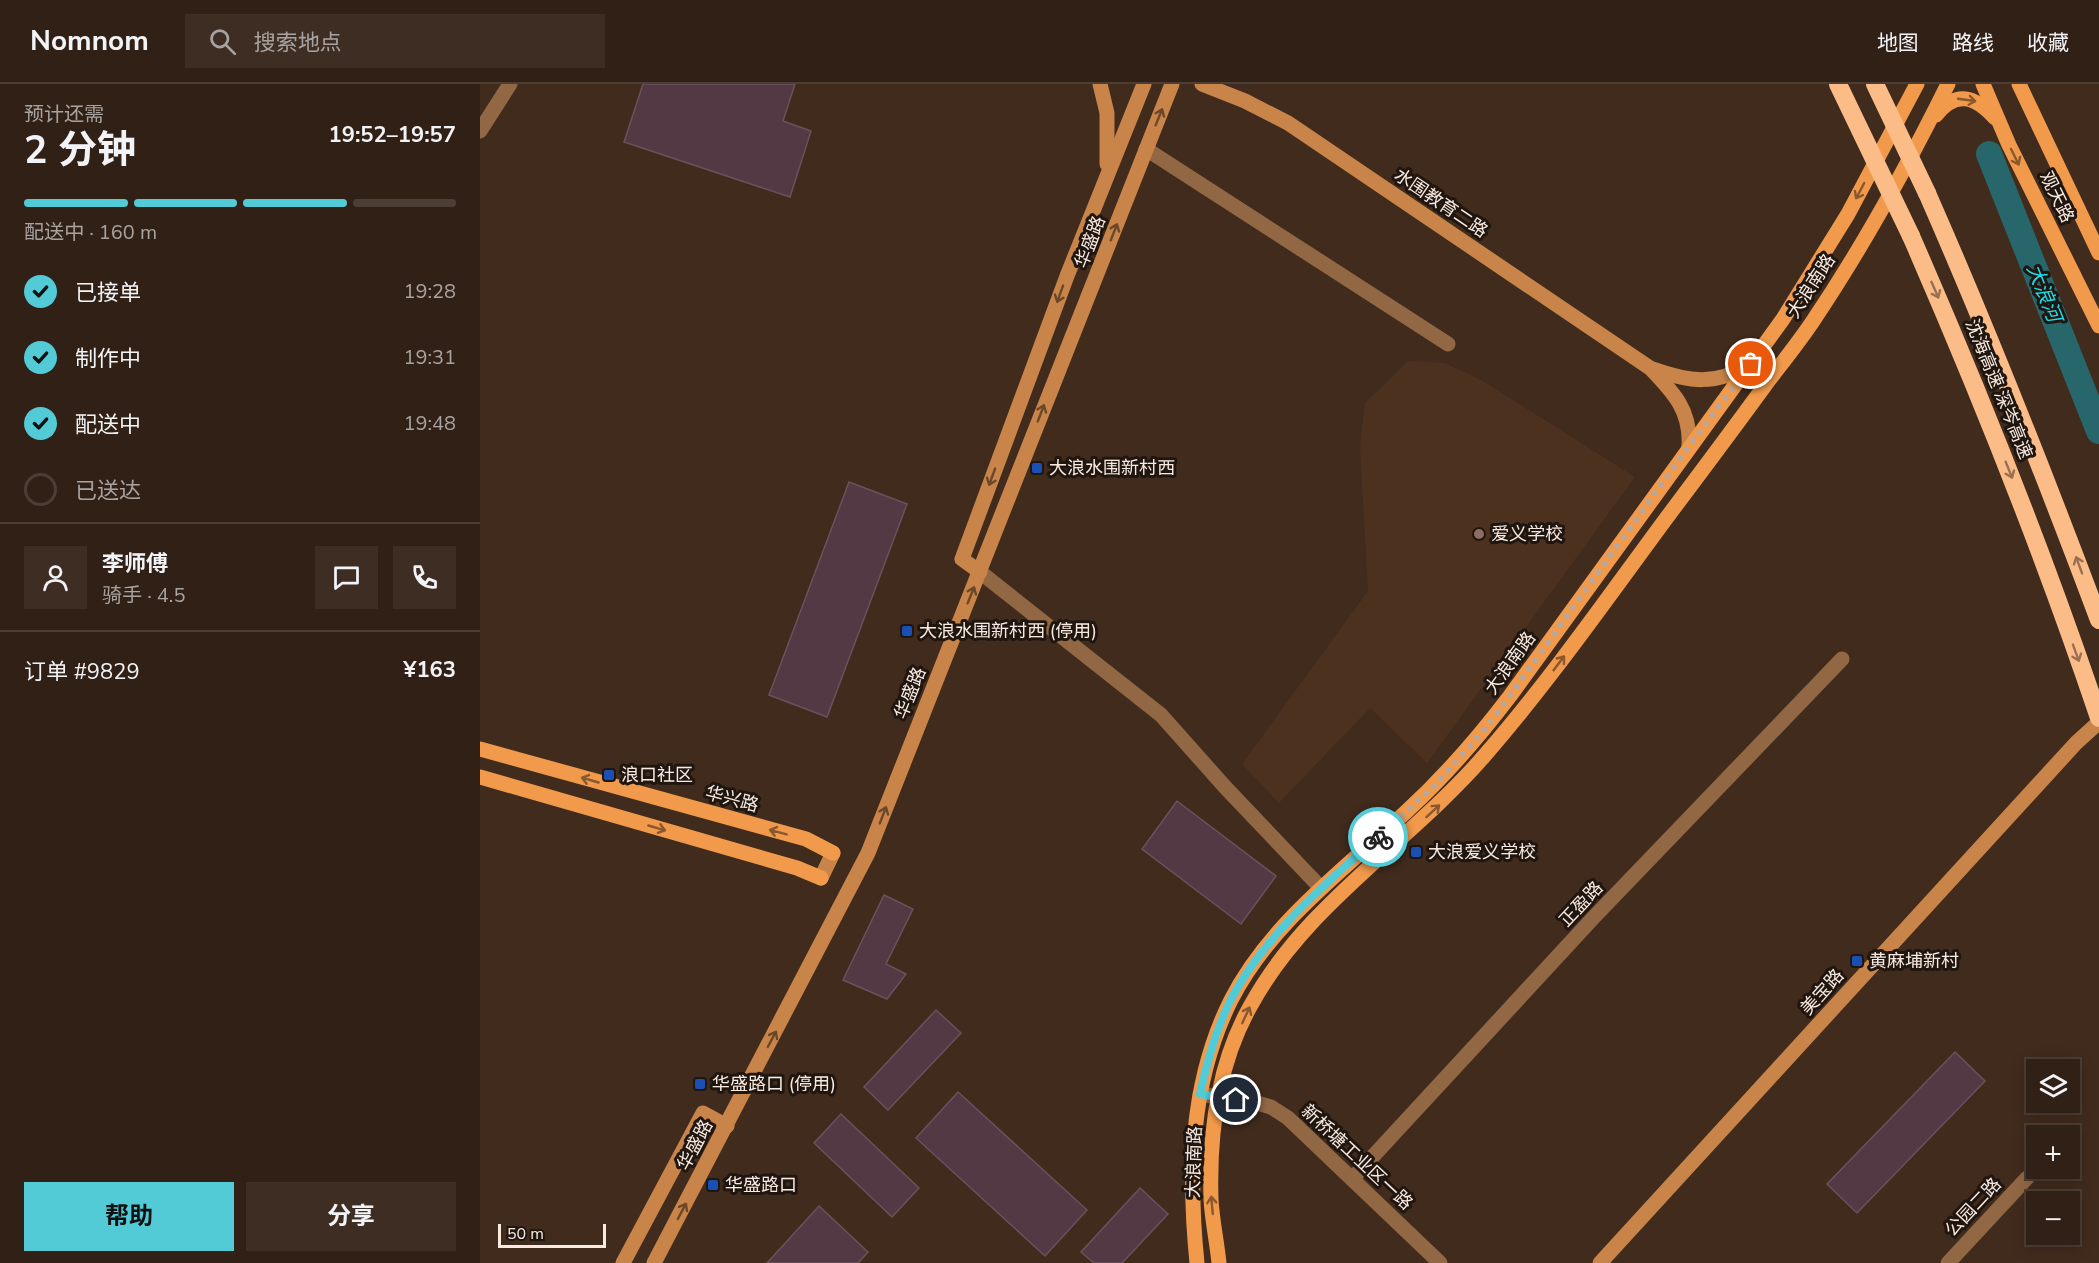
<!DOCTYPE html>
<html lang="zh">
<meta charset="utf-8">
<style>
body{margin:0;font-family:"Nunito Sans","Noto Sans SC",sans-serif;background:#3d2d23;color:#f1f3f6;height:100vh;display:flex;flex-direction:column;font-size:22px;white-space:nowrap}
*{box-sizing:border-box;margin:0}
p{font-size:20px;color:#a8a3a1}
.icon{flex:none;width:33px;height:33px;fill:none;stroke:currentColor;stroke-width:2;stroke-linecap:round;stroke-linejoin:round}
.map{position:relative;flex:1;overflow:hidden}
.side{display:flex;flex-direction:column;background:#312016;width:480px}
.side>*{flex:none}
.buttons{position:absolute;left:1546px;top:975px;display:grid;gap:12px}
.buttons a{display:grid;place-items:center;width:54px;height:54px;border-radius:0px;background:#312016;box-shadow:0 3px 15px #0003,0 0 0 2px #4c3e35;font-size:30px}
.scale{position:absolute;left:18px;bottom:15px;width:108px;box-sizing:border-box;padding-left:6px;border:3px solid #f9eae1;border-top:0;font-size:16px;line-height:21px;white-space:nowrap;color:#f9eae1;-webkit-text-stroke:4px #201610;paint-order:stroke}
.pin{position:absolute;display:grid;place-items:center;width:51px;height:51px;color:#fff;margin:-26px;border:3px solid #fff;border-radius:50%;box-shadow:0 2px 6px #0007}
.courier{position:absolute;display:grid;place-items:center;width:60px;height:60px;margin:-30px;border:4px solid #52cbd7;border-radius:50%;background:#fff;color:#222;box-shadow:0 2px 8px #0007}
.head em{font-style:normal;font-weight:700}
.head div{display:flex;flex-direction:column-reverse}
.head{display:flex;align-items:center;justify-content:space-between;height:102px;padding:0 24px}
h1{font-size:39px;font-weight:700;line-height:45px}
.bar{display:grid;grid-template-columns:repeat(4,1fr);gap:9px 6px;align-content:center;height:72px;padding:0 24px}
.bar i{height:8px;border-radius:4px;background:#4c3e35}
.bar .active{background:#52cbd7}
.bar p{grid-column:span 4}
.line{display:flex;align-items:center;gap:15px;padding:0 24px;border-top:2px solid #4c3e35}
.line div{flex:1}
.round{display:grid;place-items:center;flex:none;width:63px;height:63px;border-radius:0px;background:#3d2d23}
ol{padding:0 24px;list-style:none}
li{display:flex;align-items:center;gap:18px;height:66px}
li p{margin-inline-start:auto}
li .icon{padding:6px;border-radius:50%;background:#52cbd7;color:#111;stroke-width:4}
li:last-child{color:#a8a3a1}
li i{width:33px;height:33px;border:3px solid #4c3e35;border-radius:50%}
.primary-button{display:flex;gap:12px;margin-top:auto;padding:12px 24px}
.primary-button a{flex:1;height:69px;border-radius:0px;background:#52cbd7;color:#111;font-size:24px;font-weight:700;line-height:69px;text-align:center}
.primary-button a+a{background:#3d2d23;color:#f1f3f6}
header{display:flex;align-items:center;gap:36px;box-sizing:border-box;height:84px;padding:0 30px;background:#312016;border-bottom:2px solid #4c3e35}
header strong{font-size:28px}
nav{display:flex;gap:33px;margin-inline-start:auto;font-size:21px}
.search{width:420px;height:54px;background:#3d2d23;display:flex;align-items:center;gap:15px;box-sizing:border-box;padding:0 21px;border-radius:0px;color:#a8a3a1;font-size:22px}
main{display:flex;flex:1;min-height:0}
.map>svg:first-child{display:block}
</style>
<header>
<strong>Nomnom</strong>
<div class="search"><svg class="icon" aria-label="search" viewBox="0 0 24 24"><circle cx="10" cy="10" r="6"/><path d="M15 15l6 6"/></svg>搜索地点</div>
<nav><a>地图</a><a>路线</a><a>收藏</a></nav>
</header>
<main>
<section class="side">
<div class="head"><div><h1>2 分钟</h1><p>预计还需</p></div><em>19:52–19:57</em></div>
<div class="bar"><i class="active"></i><i class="active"></i><i class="active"></i><i></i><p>配送中 · 160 m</p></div>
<ol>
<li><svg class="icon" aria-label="check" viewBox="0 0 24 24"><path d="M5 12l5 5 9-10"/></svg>已接单<p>19:28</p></li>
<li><svg class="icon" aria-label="check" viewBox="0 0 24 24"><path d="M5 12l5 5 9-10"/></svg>制作中<p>19:31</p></li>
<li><svg class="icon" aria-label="check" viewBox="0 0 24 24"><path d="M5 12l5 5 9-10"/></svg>配送中<p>19:48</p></li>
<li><i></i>已送达</li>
</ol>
<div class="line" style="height:108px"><a class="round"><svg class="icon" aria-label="person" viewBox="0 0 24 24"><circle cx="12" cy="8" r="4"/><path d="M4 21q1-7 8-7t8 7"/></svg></a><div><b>李师傅</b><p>骑手 · 4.5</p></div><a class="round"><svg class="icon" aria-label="chat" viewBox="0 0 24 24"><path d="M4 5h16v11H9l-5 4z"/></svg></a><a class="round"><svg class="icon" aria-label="phone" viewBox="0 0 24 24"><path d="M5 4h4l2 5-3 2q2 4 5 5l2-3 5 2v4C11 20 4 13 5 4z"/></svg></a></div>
<div class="line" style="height:78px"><div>订单 #9829</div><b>¥163</b></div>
<div class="primary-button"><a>帮助</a><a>分享</a></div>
</section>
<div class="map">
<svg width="1619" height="1179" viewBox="0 0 1619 1179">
<rect width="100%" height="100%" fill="#412b1d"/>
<!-- built -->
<polygon fill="#4d311f" points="928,277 965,279 1001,296 1155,393 947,679 890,624 799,719 762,680 888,507 880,363 885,319"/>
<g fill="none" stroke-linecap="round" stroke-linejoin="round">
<!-- river -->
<polyline stroke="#27666b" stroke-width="26" points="1509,70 1619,347"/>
</g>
<!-- building -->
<g fill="#523944" stroke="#6c515c" stroke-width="1.5">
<polygon points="163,0 315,0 303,37 331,47 310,113 144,58"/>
<polygon points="369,398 427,420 347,633 289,611"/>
<polygon points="697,717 796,792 761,840 662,765"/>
<polygon points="404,811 433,825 406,880 426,890 407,915 363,896"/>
<polygon points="456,926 481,949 408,1026 384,1003"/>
<polygon points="1475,968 1505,997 1377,1129 1347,1100"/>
<polygon points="478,1008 607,1126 565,1172 436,1054"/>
<polygon points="361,1030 439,1104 412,1133 334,1059"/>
<polygon points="660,1104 688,1130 642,1179 614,1179 601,1168"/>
<polygon points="339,1122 388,1168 378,1179 287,1179"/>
</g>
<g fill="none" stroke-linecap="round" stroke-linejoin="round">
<!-- street -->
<g stroke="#926744" stroke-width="15">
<polyline points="0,47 30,0"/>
<polyline points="666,65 968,260"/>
<polyline points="500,488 681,631 745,703 841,804"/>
<polyline points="720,1010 774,1018 791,1023 808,1034 960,1179"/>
<polyline points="872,1095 1114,833 1362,575"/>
<polyline points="1468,1179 1547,1094"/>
</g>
<!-- secondary -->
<g stroke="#c88449" stroke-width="15">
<polyline points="620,0 627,29 627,80"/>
<path d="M722,0L765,17L808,39L1170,284C1193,308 1211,326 1209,362"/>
<path d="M1173,285C1209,298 1236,302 1271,280"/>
<polyline points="500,488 482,475 587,192 664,0"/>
<polyline points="341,794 353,769"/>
<polyline points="143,1179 223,1029 247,1042"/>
<polyline points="174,1179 388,769 692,0"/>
<polyline points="1120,1179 1596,659 1619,638"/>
</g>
<!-- primary -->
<g stroke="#f29a4b" stroke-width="15">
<polyline points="1503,0 1529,61 1619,242"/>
<polyline points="1539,0 1619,169"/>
<path d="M1456,31C1476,6 1495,12 1515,34"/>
<polyline points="0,665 326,755 353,769"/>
<polyline points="0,693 317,784 341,794"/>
<path d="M717,1179C708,1090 710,998 751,916C790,839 865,785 927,727C965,692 998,654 1030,612L1303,235L1368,130L1437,0"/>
<path d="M739,1179C737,1158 732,1136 731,1115C729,1049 738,979 771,921C826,820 931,757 1005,671C1071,595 1128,513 1188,432C1221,388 1254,344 1286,300C1302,279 1319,258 1333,237C1384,161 1428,81 1468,0"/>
</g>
<!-- highway -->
<g stroke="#fcbc88" stroke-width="18">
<path d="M1447,109C1509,250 1565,392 1619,536"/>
<path d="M1431,152C1500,310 1564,470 1619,634"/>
</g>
<!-- highway-bridge -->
<g stroke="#fcbc88" stroke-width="18">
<polyline points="1358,0 1431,152"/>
<polyline points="1395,0 1447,109"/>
</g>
</g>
<!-- one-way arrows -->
<defs><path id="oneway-shaft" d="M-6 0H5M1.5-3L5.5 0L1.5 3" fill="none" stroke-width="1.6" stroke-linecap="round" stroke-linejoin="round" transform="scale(1.5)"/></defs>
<g stroke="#89582e">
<use href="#oneway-shaft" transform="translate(1487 16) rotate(8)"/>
<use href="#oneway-shaft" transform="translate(1535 73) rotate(64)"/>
<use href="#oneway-shaft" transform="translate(1380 107) rotate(118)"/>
<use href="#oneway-shaft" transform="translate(1079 579) rotate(-53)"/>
<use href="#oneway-shaft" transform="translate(110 696) rotate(-164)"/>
<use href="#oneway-shaft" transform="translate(953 727) rotate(-43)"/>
<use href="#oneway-shaft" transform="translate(177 744) rotate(16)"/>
<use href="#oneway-shaft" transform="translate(298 748) rotate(-165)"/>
<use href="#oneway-shaft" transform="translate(766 931) rotate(-65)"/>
<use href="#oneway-shaft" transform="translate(732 1121) rotate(-95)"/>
</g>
<g stroke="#6c482a">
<use href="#oneway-shaft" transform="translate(679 33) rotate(-68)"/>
<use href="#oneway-shaft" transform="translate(634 148) rotate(-69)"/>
<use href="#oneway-shaft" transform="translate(580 210) rotate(110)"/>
<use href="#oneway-shaft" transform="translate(561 329) rotate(-69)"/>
<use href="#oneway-shaft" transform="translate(512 393) rotate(110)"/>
<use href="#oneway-shaft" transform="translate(491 511) rotate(-68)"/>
<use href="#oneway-shaft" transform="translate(403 731) rotate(-69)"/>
<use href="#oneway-shaft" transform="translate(292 955) rotate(-62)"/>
<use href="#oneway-shaft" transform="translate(202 1127) rotate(-62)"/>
</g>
<g stroke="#997152">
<use href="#oneway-shaft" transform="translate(1455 206) rotate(66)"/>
<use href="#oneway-shaft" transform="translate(1529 386) rotate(68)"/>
<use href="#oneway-shaft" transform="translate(1599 481) rotate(-110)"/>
<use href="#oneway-shaft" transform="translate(1596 569) rotate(70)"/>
</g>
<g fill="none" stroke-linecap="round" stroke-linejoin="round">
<!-- done -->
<polyline stroke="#b9a79c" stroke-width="6" stroke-dasharray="0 10.8" points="898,753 955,701 1010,639 1209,362 1271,280"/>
<!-- route -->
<path stroke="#52cbd7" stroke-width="8" d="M756,1016L720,1010C727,977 736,945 751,915C785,851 844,801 898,753"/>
</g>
<!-- markers -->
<g fill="#1a4fb4" stroke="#201610" stroke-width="2">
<rect x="551" y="378" width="12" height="12" rx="3"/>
<rect x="421" y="541" width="12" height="12" rx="3"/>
<rect x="123" y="685" width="12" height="12" rx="3"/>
<rect x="930" y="762" width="12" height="12" rx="3"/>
<rect x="1371" y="871" width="12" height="12" rx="3"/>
<rect x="214" y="994" width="12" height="12" rx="3"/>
<rect x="227" y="1095" width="12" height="12" rx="3"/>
</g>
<circle fill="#8d6e63" stroke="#201610" stroke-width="2" cx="999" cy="450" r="6"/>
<g text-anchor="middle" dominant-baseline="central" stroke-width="6" stroke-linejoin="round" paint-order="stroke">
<!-- street labels -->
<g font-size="18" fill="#f9eae1" stroke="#201610">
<text transform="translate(1577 113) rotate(64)">观天路</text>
<text transform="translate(961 119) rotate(34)">水围教育二路</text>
<text transform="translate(610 158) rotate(-69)">华盛路</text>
<text transform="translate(1331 202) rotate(-57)">大浪南路</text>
<text transform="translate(1519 305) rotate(68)">沈海高速 深岑高速</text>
<text transform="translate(1030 579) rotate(-54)">大浪南路</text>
<text transform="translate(430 609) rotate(-68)">华盛路</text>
<text transform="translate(252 715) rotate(15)">华兴路</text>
<text transform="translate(1101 820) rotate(-47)">正盈路</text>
<text transform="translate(1342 908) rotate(-48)">美宝路</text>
<text transform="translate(215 1061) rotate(-62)">华盛路</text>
<text transform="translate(877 1073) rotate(43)">新桥塘工业区一路</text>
<text transform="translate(714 1078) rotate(-88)">大浪南路</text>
<text transform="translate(1493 1123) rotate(-47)">公园二路</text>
</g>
<!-- poi labels -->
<g font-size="18" fill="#f9eae1" stroke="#201610" text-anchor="start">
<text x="569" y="384">大浪水围新村西</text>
<text x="1011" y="450">爱义学校</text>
<text x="439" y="547">大浪水围新村西 (停用)</text>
<text x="141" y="691">浪口社区</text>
<text x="948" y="768">大浪爱义学校</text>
<text x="1389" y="877">黄麻埔新村</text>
<text x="232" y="1000">华盛路口 (停用)</text>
<text x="245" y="1101">华盛路口</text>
</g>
<!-- water labels -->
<g font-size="20" font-style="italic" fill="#1eddeb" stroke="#201610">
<text transform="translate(1564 209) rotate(68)">大浪河</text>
</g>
</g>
</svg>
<div class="buttons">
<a><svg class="icon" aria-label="layers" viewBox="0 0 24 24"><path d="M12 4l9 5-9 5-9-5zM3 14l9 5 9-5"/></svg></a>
<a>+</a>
<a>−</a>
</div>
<div class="scale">50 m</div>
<div class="pin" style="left:1271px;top:280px;background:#ea580c"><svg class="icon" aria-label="bag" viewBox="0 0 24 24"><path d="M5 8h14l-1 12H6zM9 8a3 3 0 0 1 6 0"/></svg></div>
<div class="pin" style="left:756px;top:1016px;background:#1f2937"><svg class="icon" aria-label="home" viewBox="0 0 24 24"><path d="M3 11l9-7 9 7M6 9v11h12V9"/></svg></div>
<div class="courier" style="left:898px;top:753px"><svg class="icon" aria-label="bike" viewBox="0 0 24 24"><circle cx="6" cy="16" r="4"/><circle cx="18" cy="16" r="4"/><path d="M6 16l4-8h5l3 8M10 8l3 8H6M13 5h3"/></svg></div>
</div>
</main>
